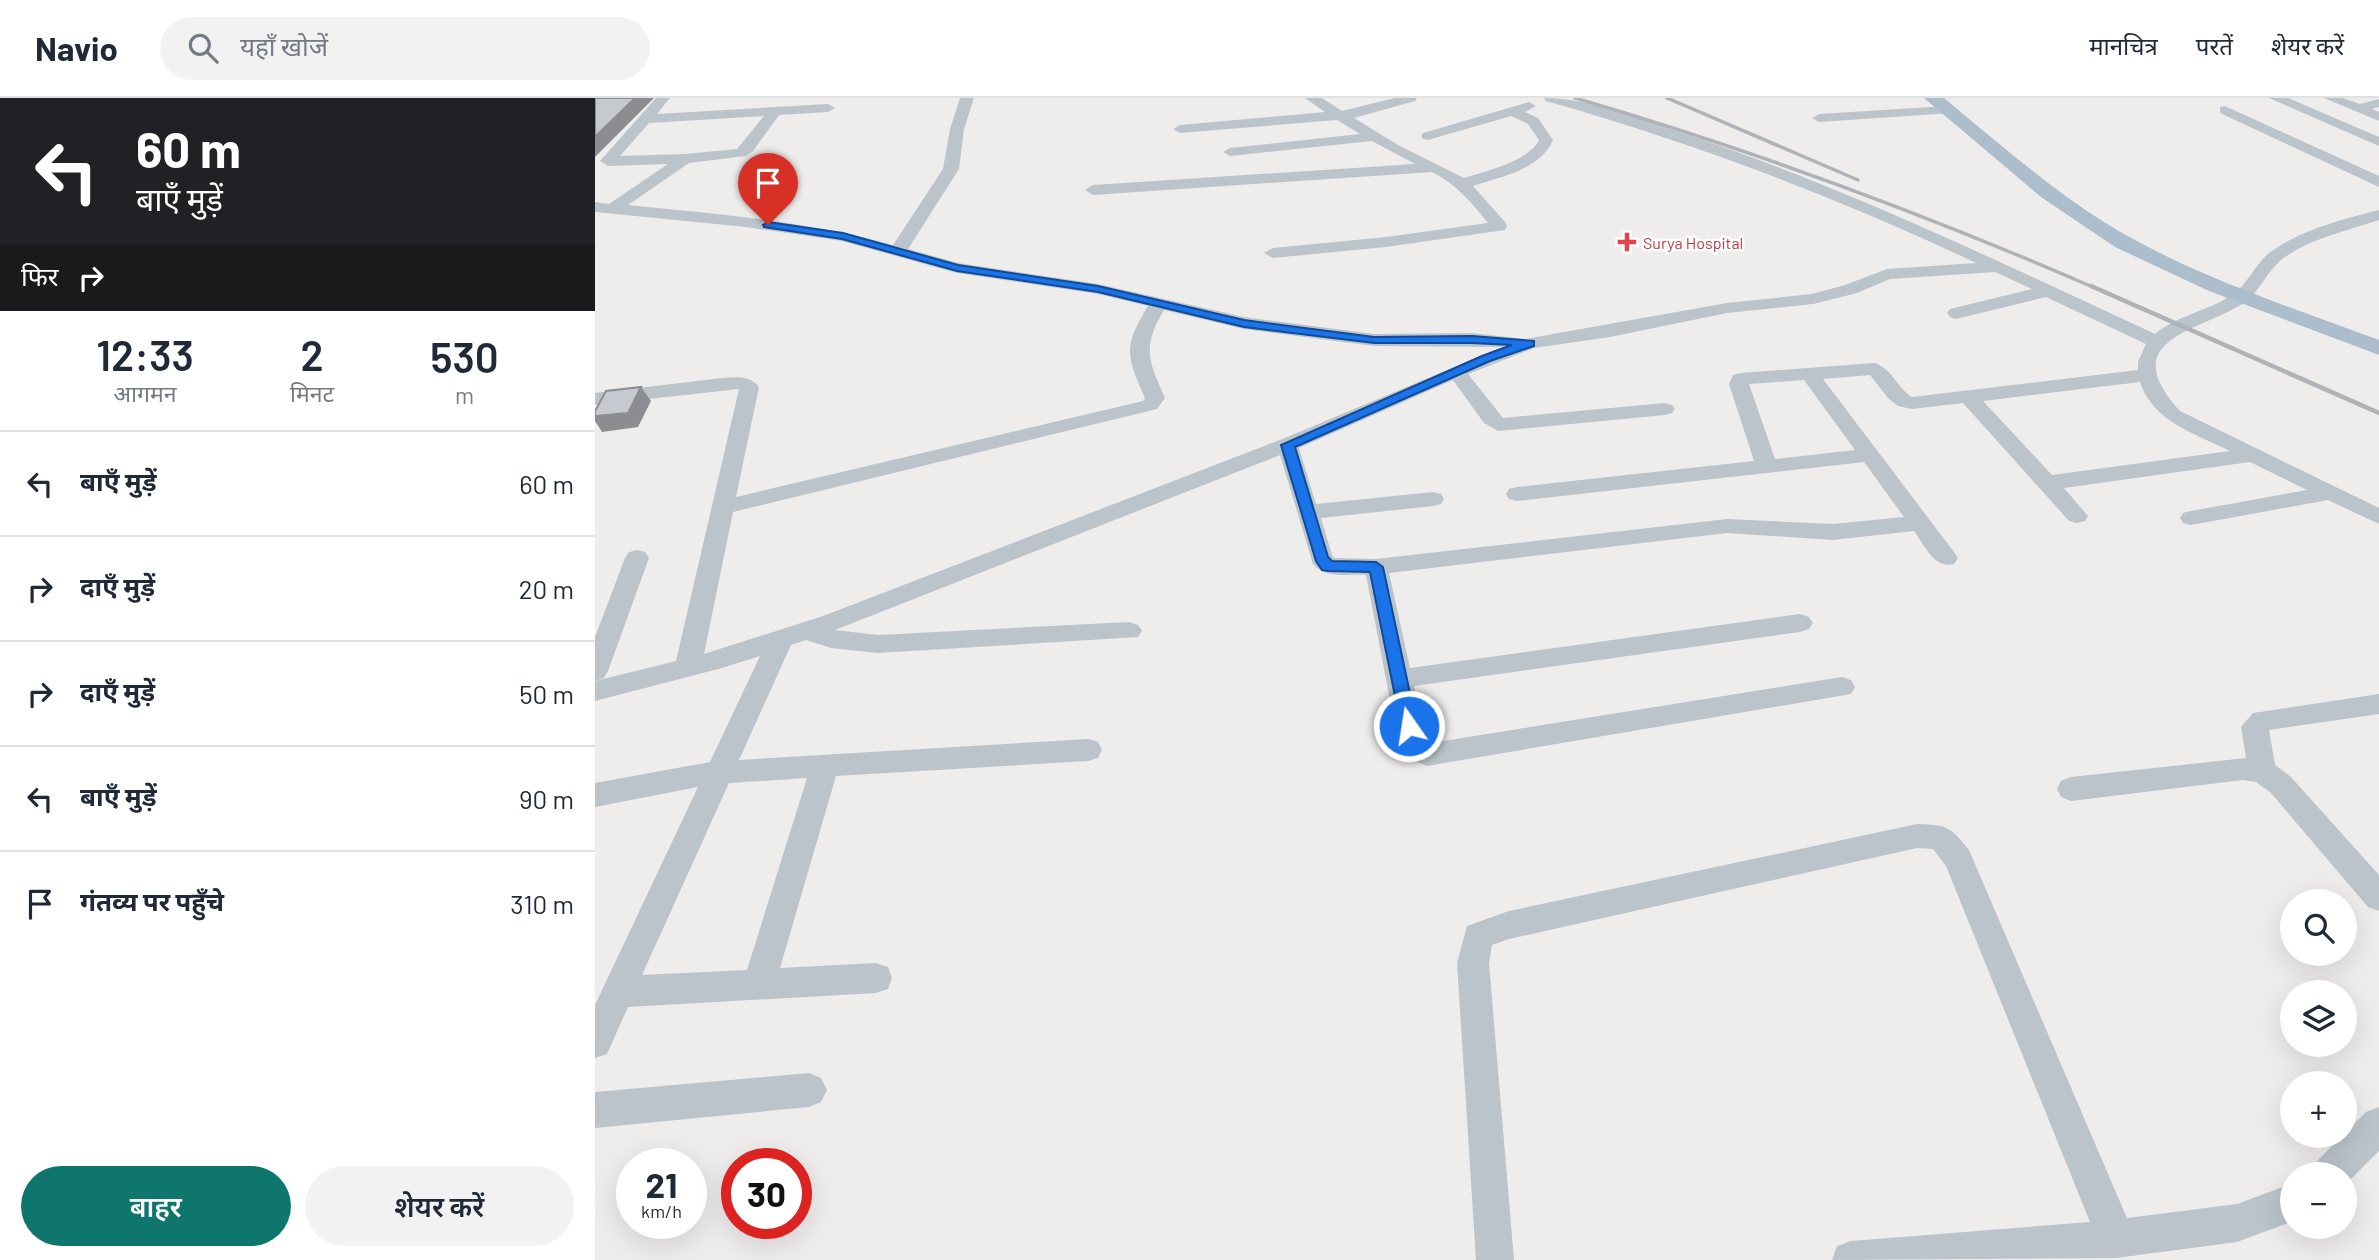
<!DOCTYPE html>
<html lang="hi">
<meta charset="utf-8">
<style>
:root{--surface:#fff;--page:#f2f2f3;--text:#1f2937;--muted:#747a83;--line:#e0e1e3;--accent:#0f766e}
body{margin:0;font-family:Barlow,"Noto Sans Devanagari",sans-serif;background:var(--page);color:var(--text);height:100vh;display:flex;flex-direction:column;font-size:26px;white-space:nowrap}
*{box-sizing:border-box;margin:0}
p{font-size:23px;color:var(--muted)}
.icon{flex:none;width:38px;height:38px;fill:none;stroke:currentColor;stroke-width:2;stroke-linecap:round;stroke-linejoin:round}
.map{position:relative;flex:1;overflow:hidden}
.sheet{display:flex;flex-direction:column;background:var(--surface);width:595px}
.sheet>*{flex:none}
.hud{background:#202124;color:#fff;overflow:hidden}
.controls{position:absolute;left:1685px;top:791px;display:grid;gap:14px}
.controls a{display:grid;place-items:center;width:77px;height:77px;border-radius:50%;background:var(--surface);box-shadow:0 7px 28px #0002;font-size:35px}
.speed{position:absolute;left:21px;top:1050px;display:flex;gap:14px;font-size:35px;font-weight:700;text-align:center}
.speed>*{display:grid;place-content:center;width:91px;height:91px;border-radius:50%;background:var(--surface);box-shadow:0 7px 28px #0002;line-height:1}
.speed small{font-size:18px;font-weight:400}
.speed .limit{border:10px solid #d22;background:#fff;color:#111}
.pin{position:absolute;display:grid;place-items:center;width:60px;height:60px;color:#fff;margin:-72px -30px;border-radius:50% 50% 50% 0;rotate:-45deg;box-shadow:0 0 7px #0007}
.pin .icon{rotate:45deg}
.me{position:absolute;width:77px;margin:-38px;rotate:347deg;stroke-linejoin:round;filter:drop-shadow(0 0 5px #0008)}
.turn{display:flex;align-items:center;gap:24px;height:147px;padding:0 21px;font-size:32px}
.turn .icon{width:91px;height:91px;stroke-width:2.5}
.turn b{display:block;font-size:49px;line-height:60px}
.then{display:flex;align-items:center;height:66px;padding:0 21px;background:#0003;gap:14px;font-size:26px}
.eta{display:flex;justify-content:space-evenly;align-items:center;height:119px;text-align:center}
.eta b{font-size:42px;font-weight:600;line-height:49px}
.action{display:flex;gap:14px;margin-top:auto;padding:14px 21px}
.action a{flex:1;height:80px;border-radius:42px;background:var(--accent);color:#fff;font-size:28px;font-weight:600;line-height:80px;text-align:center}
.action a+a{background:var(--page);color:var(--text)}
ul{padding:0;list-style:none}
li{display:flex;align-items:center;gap:21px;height:105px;padding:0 21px;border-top:2px solid var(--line)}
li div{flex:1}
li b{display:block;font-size:26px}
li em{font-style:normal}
header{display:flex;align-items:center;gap:42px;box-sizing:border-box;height:98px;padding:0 35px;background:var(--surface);border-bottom:2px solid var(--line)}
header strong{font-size:33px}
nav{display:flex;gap:38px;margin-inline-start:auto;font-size:24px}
.search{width:490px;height:63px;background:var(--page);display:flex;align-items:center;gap:18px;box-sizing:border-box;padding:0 24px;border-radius:38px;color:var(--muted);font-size:26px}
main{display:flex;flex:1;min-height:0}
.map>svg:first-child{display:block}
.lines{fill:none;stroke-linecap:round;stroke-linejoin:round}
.minor{fill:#bbc4cb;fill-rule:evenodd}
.major{fill:#acbdcb;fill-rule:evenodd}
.rail-far1{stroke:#afb2b7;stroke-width:3.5}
.rail{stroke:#afb2b7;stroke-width:4.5}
.shaded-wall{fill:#8b8d91}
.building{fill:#c6c9cf;stroke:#8b8d91;stroke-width:2}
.route{fill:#1a73e8;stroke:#114b97;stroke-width:2}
.health-dot{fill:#e0444e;stroke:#fff;stroke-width:2.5}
.labels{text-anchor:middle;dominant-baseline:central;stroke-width:5;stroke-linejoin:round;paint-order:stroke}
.far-health-label{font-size:16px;fill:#be3a42;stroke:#fff;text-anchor:start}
</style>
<header>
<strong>Navio</strong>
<div class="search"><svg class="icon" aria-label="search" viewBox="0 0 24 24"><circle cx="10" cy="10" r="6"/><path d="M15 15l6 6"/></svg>यहाँ खोजें</div>
<nav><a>मानचित्र</a><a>परतें</a><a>शेयर करें</a></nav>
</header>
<main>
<section class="sheet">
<div class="hud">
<div class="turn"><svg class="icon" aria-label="left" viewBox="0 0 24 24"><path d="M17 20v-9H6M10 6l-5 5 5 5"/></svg><div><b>60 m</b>बाएँ मुड़ें</div></div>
<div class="then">फिर<svg class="icon" aria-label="right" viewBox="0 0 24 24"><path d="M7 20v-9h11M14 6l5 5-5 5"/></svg></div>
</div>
<div class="eta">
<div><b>12:33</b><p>आगमन</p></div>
<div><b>2</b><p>मिनट</p></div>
<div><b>530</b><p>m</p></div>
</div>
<ul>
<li><svg class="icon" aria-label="left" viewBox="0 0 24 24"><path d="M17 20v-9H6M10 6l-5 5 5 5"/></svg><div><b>बाएँ मुड़ें</b></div><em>60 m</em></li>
<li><svg class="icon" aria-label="right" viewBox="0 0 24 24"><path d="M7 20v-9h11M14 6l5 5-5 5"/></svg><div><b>दाएँ मुड़ें</b></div><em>20 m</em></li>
<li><svg class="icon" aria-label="right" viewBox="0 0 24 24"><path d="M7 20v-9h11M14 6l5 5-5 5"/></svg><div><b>दाएँ मुड़ें</b></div><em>50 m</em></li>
<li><svg class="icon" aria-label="left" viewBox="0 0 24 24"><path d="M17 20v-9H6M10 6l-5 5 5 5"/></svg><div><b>बाएँ मुड़ें</b></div><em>90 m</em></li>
<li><svg class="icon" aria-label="arrive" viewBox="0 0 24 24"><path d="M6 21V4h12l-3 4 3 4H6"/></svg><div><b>गंतव्य पर पहुँचे</b></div><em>310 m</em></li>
</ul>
<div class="action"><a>बाहर</a><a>शेयर करें</a></div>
</section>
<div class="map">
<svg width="1784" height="1162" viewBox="0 0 1784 1162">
<rect width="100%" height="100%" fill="#efecec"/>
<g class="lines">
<g class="minor">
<path d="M61 0H75L62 16 233 6 240 10 233 14 184 17 158 53 151 58 94 65 33 107C122 116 212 123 298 147L348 71 355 31 365 0H379L369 31 364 71 313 151 363 165 503 186 649 219 779 236 877 235 930 241 1132 205 1217 196 1250 187 1292 171 1381 165C1242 99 1099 45 951 3L949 0C996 0 1043 21 1087 35 1251 89 1404 164 1560 236 1583 217 1613 213 1637 197 1653 186 1659 168 1673 156 1702 133 1748 121 1784 112V122C1752 133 1712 141 1685 163 1671 175 1665 193 1650 204 1609 233 1517 239 1585 313L1784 410V426L1733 402 1596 427 1588 425 1585 420 1588 415 1596 413 1712 392 1655 364 1469 390 1493 418 1490 423 1482 425 1474 423 1368 305 1317 311 1303 308 1293 300 1275 277 1228 281 1359 454 1363 460 1359 466C1339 471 1330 448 1319 433L1238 442 1132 435 794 475 815 570 1205 516 1214 519 1218 525 1214 531 1205 534 819 588 828 628 836 645 1247 579 1256 582 1260 589 1256 596 832 668 814 660 800 628 771 477C752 476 731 481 718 466L685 357 240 532 283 537 534 524 543 527 547 533 543 539 283 555 236 550 211 542 196 547 144 662 493 641 503 644 507 652 503 660 493 663 241 678 185 870 281 865 293 869 297 880 293 891 281 895 33 909 12 956 0 960V907L103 689 0 709V685L115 664 165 558 127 570 0 603V583L81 563 144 291 0 307V295L128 280C142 279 155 277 164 289L141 399 548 303 550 300C531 257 528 249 553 208L503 196 362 175 247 143 151 129 0 114V104L14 106 73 66 13 68 5 63ZM169 18 142 51 90 56 25 58 54 25ZM1400 174 1437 191 1355 211 1352 215 1355 219 1361 221 1451 199 1551 246 1543 264V272L1317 299C1302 290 1297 270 1279 265L1145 275 1138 277 1134 286 1159 363 922 389 914 391 911 396 914 401 922 403 1269 364 1309 419 1238 426 1132 421 781 461 739 460 737 457 726 420 838 408 846 406 849 401 846 396 838 394 721 406 704 350 858 282 889 325 903 333 1070 317 1077 315 1080 311 1077 307 1070 305 908 320 873 276 939 250 1015 239 1132 215 1218 206 1262 195 1295 181ZM569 212 649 231 779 248 907 249 685 342 228 518 109 556 138 414 562 311 570 300C553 262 547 249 569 212ZM1209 282 1260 352 1180 361 1154 286ZM1545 284C1558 324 1601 336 1635 353L1457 377 1388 303ZM212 680 152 872 47 877 134 685Z"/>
<path d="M710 0H727L747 13 800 0H822L820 3 759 20 803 47 869 80C891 73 934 63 944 42L933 26 916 18 833 42 828 41 826 38 828 35 934 4 941 8 930 14 943 20 958 42C946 71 906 79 878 88L910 124 912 128 910 132 791 149 678 160 669 155 678 150 791 139 893 125C876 104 861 86 837 74L498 97 490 92 498 87 820 66 777 43 635 58 628 54 635 50 765 36 742 22 585 35 578 31 585 27 730 14Z"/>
<path d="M1674 0H1693L1784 39V48Z"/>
<path d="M1729 0H1748L1765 6 1784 1V9L1777 11 1784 14V23Z"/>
<path d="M1352 8 1357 9V15L1224 24 1217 20 1224 16Z"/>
<path d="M1630 8 1784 78V89L1625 15V9Z"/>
<path d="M42 452 50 454 54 460 13 573 9 580 0 583V539L30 460 34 454Z"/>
<path d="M1784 596V616L1674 632 1680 667 1695 678 1784 777V813L1773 809 1675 694 1661 684 1648 682 1476 703 1466 699 1462 691 1466 683 1476 679 1651 660 1646 629 1658 615Z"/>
<path d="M1322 726C1352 727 1355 728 1374 752L1532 1120 1642 1106 1698 1085V1123L1642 1144 1521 1160 1237 1162 1242 1148 1256 1143 1495 1124 1351 768 1338 751 1322 750 914 841 897 847 894 865 919 1162H881L862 865 872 828 914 813Z"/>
<path d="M214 975 226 980 232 992 226 1004 214 1009 0 1030V994Z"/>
<path d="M1784 1009V1053L1750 1087V1076H1717L1722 1063 1771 1014Z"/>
</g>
<path class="major" d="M1329 0H1349C1401 43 1452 88 1509 124 1594 177 1691 207 1784 242V257L1614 193 1520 149 1446 99Z"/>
<g class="rail-far1">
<path d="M980 0C1158 52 1330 116 1500 190"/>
<path d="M1072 0 1263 82"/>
</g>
<path class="rail" d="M1496 188 1784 315"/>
</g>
<g class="shaded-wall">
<path d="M40 0H59L0 59V39Z"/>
<path d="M46 289 56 303 43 329 7 334 0 323V318Z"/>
</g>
<g class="building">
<path d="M0 0H40L0 39Z"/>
<path d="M46 289 33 315 0 318V313L11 293Z"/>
</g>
<path class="route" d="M173 124 248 135 363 167 503 188 649 222 779 239 877 238 939 243V248L895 263 700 349 733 459 737 463 781 464 788 469 822 628 820 632 814 634 806 628 775 474 733 473 727 472 721 463 686 347 887 258 917 247 877 245H779L649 229 503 194 362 173 247 141 169 129 168 127Z"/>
<path class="health-dot" d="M1028.5 133.5h7v7h7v7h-7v7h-7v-7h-7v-7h7z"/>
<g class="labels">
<g class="far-health-label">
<text x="1048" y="144">Surya Hospital</text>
</g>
</g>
</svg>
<div class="controls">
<a><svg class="icon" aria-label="search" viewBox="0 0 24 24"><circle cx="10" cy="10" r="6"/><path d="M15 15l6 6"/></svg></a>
<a><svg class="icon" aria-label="layers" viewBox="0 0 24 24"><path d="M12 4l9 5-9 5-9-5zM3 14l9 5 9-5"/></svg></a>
<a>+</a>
<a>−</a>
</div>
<div class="speed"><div>21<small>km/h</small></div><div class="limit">30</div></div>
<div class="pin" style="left:173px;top:127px;background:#d93025"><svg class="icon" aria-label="arrive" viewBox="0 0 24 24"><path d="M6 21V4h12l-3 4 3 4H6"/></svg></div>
<svg class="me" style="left:814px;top:628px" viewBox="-20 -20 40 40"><circle r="17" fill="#1a73e8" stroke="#fff" stroke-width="3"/><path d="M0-11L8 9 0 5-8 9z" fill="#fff"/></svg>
</div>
</main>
